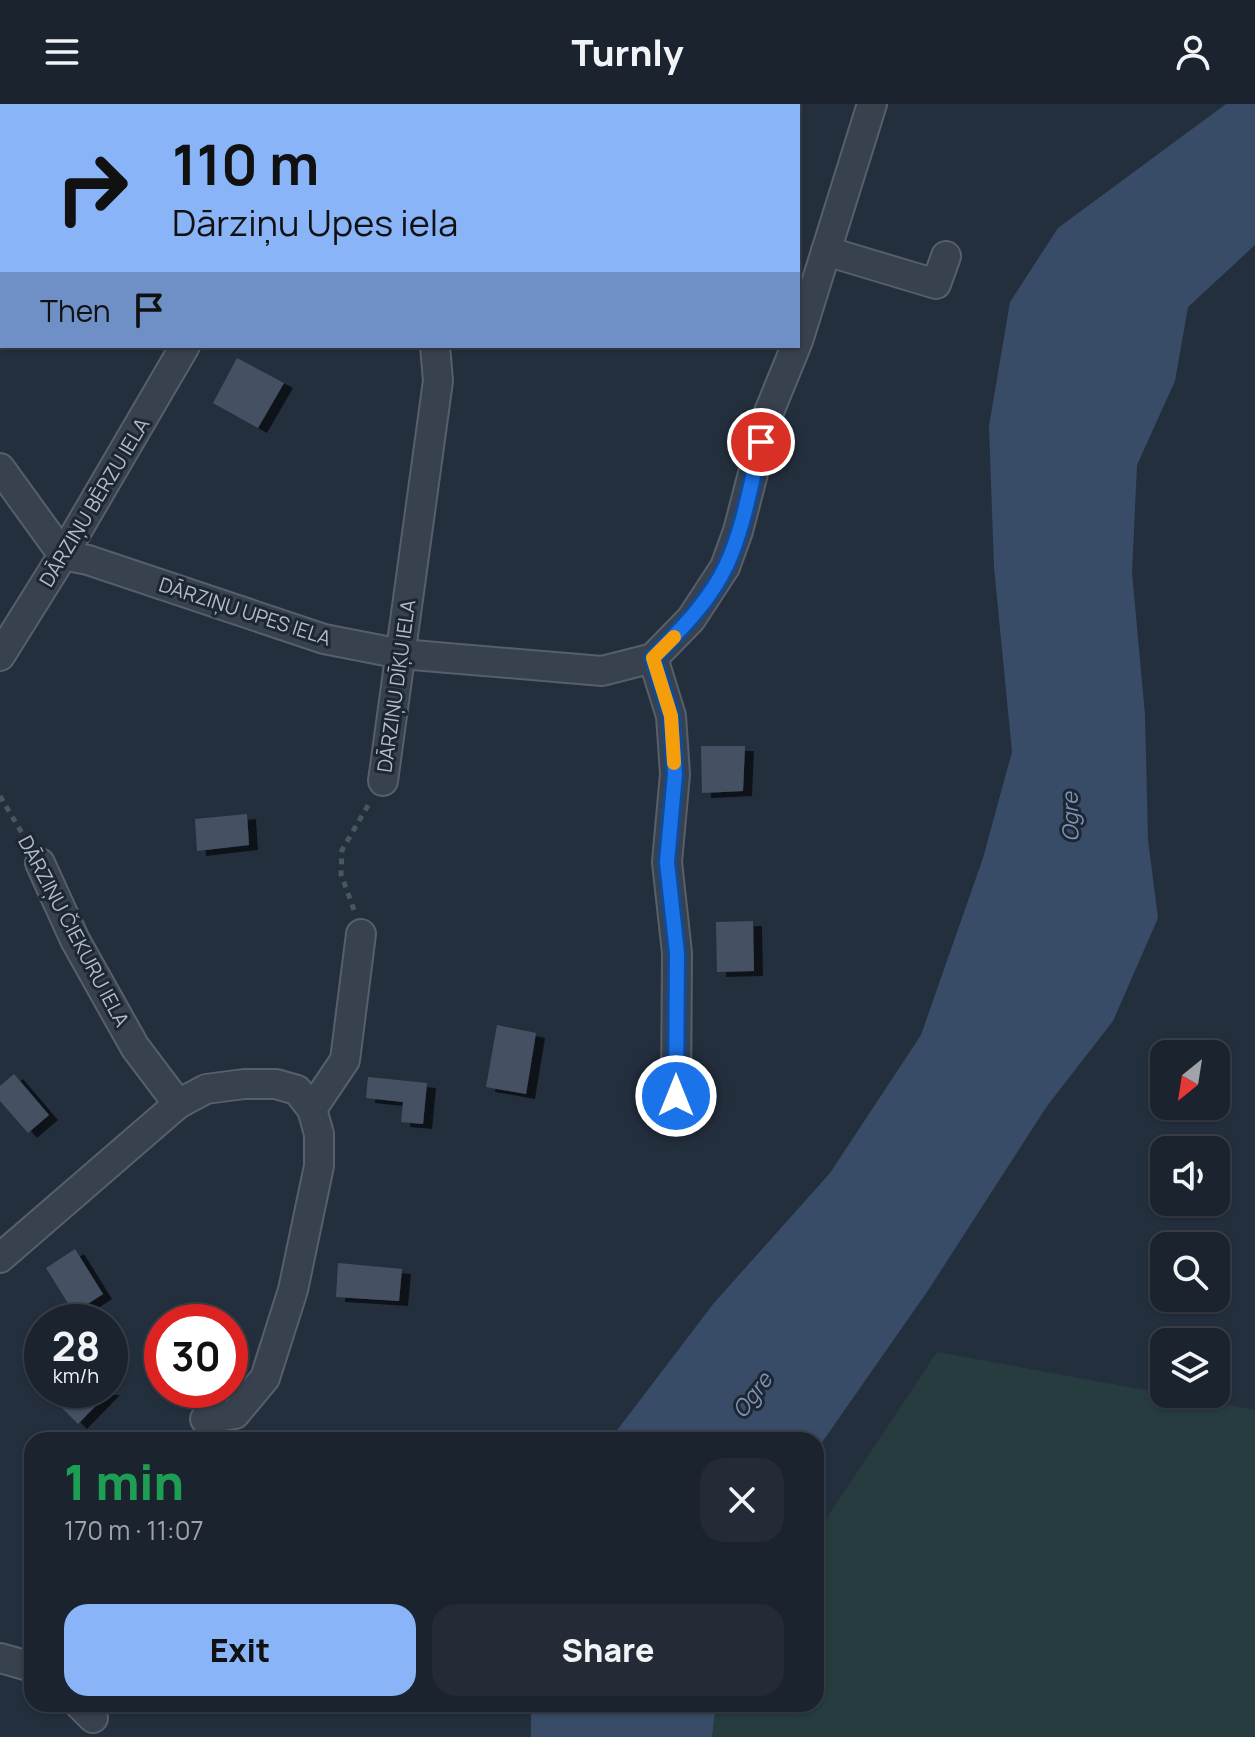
<!DOCTYPE html>
<meta charset="utf-8">
<style>
:root{--surface:#1b232e;--page:#242b36;--text:#f1f3f6;--muted:#a0a4aa;--line:#39404a;--accent:#8ab4f8}
body{margin:0;font-family:Manrope,sans-serif;background:var(--page);color:var(--text);height:100vh;display:flex;flex-direction:column;font-size:30px;white-space:nowrap}
*{box-sizing:border-box;margin:0}
p{font-size:26px;color:var(--muted)}
.icon{flex:none;width:44px;height:44px;fill:none;stroke:currentColor;stroke-width:2;stroke-linecap:round;stroke-linejoin:round}
.map{position:relative;flex:1;overflow:hidden}
.side{position:absolute;left:24px;top:1328px;width:800px;height:280px;display:flex;flex-direction:column;background:var(--surface);border-radius:24px;box-shadow:0 2px 6px #0004,0 0 0 2px var(--line)}
.side>*{flex:none}
.top-card{position:absolute;left:0px;top:0px;width:800px;height:244px;box-shadow:0 2px 6px #0004,0 0 0 2px var(--line);background:#8ab4f8;color:#111;overflow:hidden}
.needle{width:52px;rotate:210deg}
.tools{position:absolute;left:1150px;top:936px;display:grid;gap:16px}
.tools a{display:grid;place-items:center;width:80px;height:80px;border-radius:16px;background:var(--surface);box-shadow:0 2px 6px #0004,0 0 0 2px var(--line);font-size:40px}
.speed{position:absolute;left:24px;top:1200px;display:flex;gap:16px;font-size:40px;font-weight:700;text-align:center}
.speed>*{display:grid;place-content:center;width:104px;height:104px;border-radius:50%;background:var(--surface);box-shadow:0 2px 6px #0004,0 0 0 2px var(--line);line-height:1}
.speed small{font-size:20px;font-weight:400}
.speed .limit{border:12px solid #d22;background:#fff;color:#111}
.pin{position:absolute;display:grid;place-items:center;width:68px;height:68px;color:#fff;margin:-34px;border:4px solid #fff;border-radius:50%;box-shadow:0 2px 8px #0007}
.me{position:absolute;width:88px;margin:-44px;rotate:0deg;stroke-linejoin:round;filter:drop-shadow(0 0 6px #0008)}
.turn{display:flex;align-items:center;gap:28px;height:168px;padding:0 40px;font-size:36px}
.turn .icon{width:104px;height:104px;stroke-width:2.5}
.turn b{display:block;font-size:56px;line-height:68px}
.then{display:flex;align-items:center;height:76px;padding:0 40px;background:#0003;gap:16px;font-size:30px}
.round{display:grid;place-items:center;flex:none;width:84px;height:84px;border-radius:24px;background:var(--page)}
.overview{display:flex;align-items:center;justify-content:space-between;height:136px;padding:0 40px}
h1{font-size:48px;font-weight:800;line-height:60px;color:#1e9e55}
.cta{display:flex;gap:16px;margin-top:auto;padding:16px 40px}
.cta a{flex:1;height:92px;border-radius:24px;background:var(--accent);color:#111;font-size:32px;font-weight:800;line-height:92px;text-align:center}
.cta a+a{background:var(--page);color:var(--text)}
header{display:flex;justify-content:space-between;align-items:center;height:104px;padding:0 40px;background:var(--surface);font-size:36px;font-weight:800}
.map>svg:first-child{display:block}
.green{fill:#263c3f}
.water{fill:#394c67}
.building{fill:#455162;filter:url(#shadow)}
.lines{fill:none;stroke-linecap:round;stroke-linejoin:round}
.minor-casing{stroke:#565f6c;stroke-width:32}
.path{stroke:#44595c;stroke-width:5;stroke-dasharray:6 6;stroke-linecap:butt}
.minor{stroke:#38414e;stroke-width:28}
.route-casing{stroke:#114b97;stroke-width:20}
.route{stroke:#1a73e8;stroke-width:14}
.slow{stroke:#f59e0b;stroke-width:14}
.labels{text-anchor:middle;dominant-baseline:central;stroke-width:6;stroke-linejoin:round;paint-order:stroke}
.street-label{font-size:20px;fill:#b4bcc9;stroke:#1d2633}
.water-label{font-size:22px;font-style:italic;fill:#7c92b1;stroke:#1d2633}
</style>
<header><svg class="icon" aria-label="menu" viewBox="0 0 24 24"><path d="M4 6h16M4 12h16M4 18h16"/></svg>Turnly<svg class="icon" aria-label="person" viewBox="0 0 24 24"><circle cx="12" cy="8" r="4"/><path d="M4 21q1-7 8-7t8 7"/></svg></header>
<div class="map">
<svg width="1255" height="1633" viewBox="0 0 1255 1633">
<defs>
<filter id="shadow"><feDropShadow dx="9" dy="5" stdDeviation="0" flood-color="#0009"/></filter>
</defs>
<rect width="100%" height="100%" fill="#242f3e"/>
<path class="green" d="M937 1248 1255 1306V1633H712L716 1600H816V1430Z"/>
<g class="water">
<path d="M1226 0H1255V141L1188 203 1175 277 1137 361 1132 469 1145 611 1148 736 1158 814 1113 917 1047 1002 929 1185 816 1347V1336H615L618 1325 714 1199 830 1069 921 931 983 754 1012 648 994 463 989 322 1010 198 1058 124Z"/>
<path d="M531 1600H716L712 1633H531Z"/>
</g>
<g class="building">
<path d="M237 254 284 279 258 324 213 299Z"/>
<path d="M701 642H745L743 687 702 689Z"/>
<path d="M247 710 249 741 197 747 195 715Z"/>
<path d="M753 817 754 867 717 868 716 818Z"/>
<path d="M497 921 536 929 526 990 486 983Z"/>
<path d="M14 970 49 1011 28 1029 0 997V982Z"/>
<path d="M368 973 427 979 423 1020 401 1018 403 998 366 994Z"/>
<path d="M75 1145 103 1190 74 1209 46 1164Z"/>
<path d="M338 1159 402 1165 399 1197 336 1193Z"/>
<path d="M61 1286H111L78 1320 52 1294Z"/>
</g>
<g class="lines">
<g class="minor-casing">
<g id="minor">
<path d="M141 0 143 2"/>
<path d="M447 0V2"/>
<path d="M316 2 317 0"/>
<path d="M826 147 936 180 946 152"/>
<path d="M798 237 872 0"/>
<path d="M0 364 63 451 88 456 324 535 401 550 602 567 653 554 691 515 725 463 738 427 769 308 796 242"/>
<path d="M0 552 63 451 185 242"/>
<path d="M653 554 671 612 675 670 667 758 677 849 676 992"/>
<path d="M383 677 438 277 435 242"/>
<path d="M40 759 75 836 135 943 178 1000"/>
<path d="M312 1005 345 956 361 830"/>
<path d="M0 1154 178 1000 206 985 244 980H276L297 986 312 1005 319 1030V1062L293 1186 265 1274 235 1310 205 1315"/>
<path d="M0 1554 32 1563"/>
<path d="M79 1600 93 1614"/>
</g>
</g>
<g class="path">
<path d="M0 692 26 736"/>
<path d="M354 806 341 770 342 746 370 698"/>
</g>
<use href="#minor" class="minor"/>
</g>
<g class="lines">
<g class="route-casing">
<path id="route" d="M676 992 677 849 667 758 675 670 671 612 653 554C680 526 709 498 726 462 744 424 751 378 761 338"/>
</g>
<use href="#route" class="route"/>
<path class="slow" d="M674 533 653 554 671 612 674 659"/>
</g>
<g class="labels">
<g class="street-label">
<text transform="translate(94 398) rotate(-59)">DĀRZIŅU BĒRZU IELA</text>
<text transform="translate(245 507) rotate(18)">DĀRZIŅU UPES IELA</text>
<text transform="translate(396 582) rotate(-82)">DĀRZIŅU DĪĶU IELA</text>
<text transform="translate(74 827) rotate(62)">DĀRZIŅU ČIEKURU IELA</text>
</g>
<g class="water-label">
<text transform="translate(1070 713) rotate(-91)">Ogre</text>
<text transform="translate(752 1291) rotate(-53)">Ogre</text>
</g>
</g>
</svg>
<div class="tools">
<a><svg class="needle" viewBox="-14 -14 28 28"><path d="M0-13l5 13h-10z" fill="#e53935"/><path d="M0 13l5-13h-10z" fill="#a0a4aa"/></svg></a>
<a><svg class="icon" aria-label="sound" viewBox="0 0 24 24"><path d="M4 9h4l5-4v14l-5-4H4zM17 9q2 3 0 6"/></svg></a>
<a><svg class="icon" aria-label="search" viewBox="0 0 24 24"><circle cx="10" cy="10" r="6"/><path d="M15 15l6 6"/></svg></a>
<a><svg class="icon" aria-label="layers" viewBox="0 0 24 24"><path d="M12 4l9 5-9 5-9-5zM3 14l9 5 9-5"/></svg></a>
</div>
<div class="speed"><div>28<small>km/h</small></div><div class="limit">30</div></div>
<div class="pin" style="left:761px;top:338px;background:#d93025"><svg class="icon" aria-label="arrive" viewBox="0 0 24 24"><path d="M6 21V4h12l-3 4 3 4H6"/></svg></div>
<svg class="me" style="left:676px;top:992px" viewBox="-20 -20 40 40"><circle r="17" fill="#1a73e8" stroke="#fff" stroke-width="3"/><path d="M0-11L8 9 0 5-8 9z" fill="#fff"/></svg>
<div class="top-card">
<div class="turn"><svg class="icon" aria-label="right" viewBox="0 0 24 24"><path d="M7 20v-9h11M14 6l5 5-5 5"/></svg><div><b>110 m</b>Dārziņu Upes iela</div></div>
<div class="then">Then<svg class="icon" aria-label="arrive" viewBox="0 0 24 24"><path d="M6 21V4h12l-3 4 3 4H6"/></svg></div>
</div>
<section class="side">
<div class="overview"><div><h1>1 min</h1><p>170 m · 11:07</p></div><a class="round"><svg class="icon" aria-label="close" viewBox="0 0 24 24"><path d="M6 6l12 12M18 6L6 18"/></svg></a></div>
<div class="cta"><a>Exit</a><a>Share</a></div>
</section>
</div>
